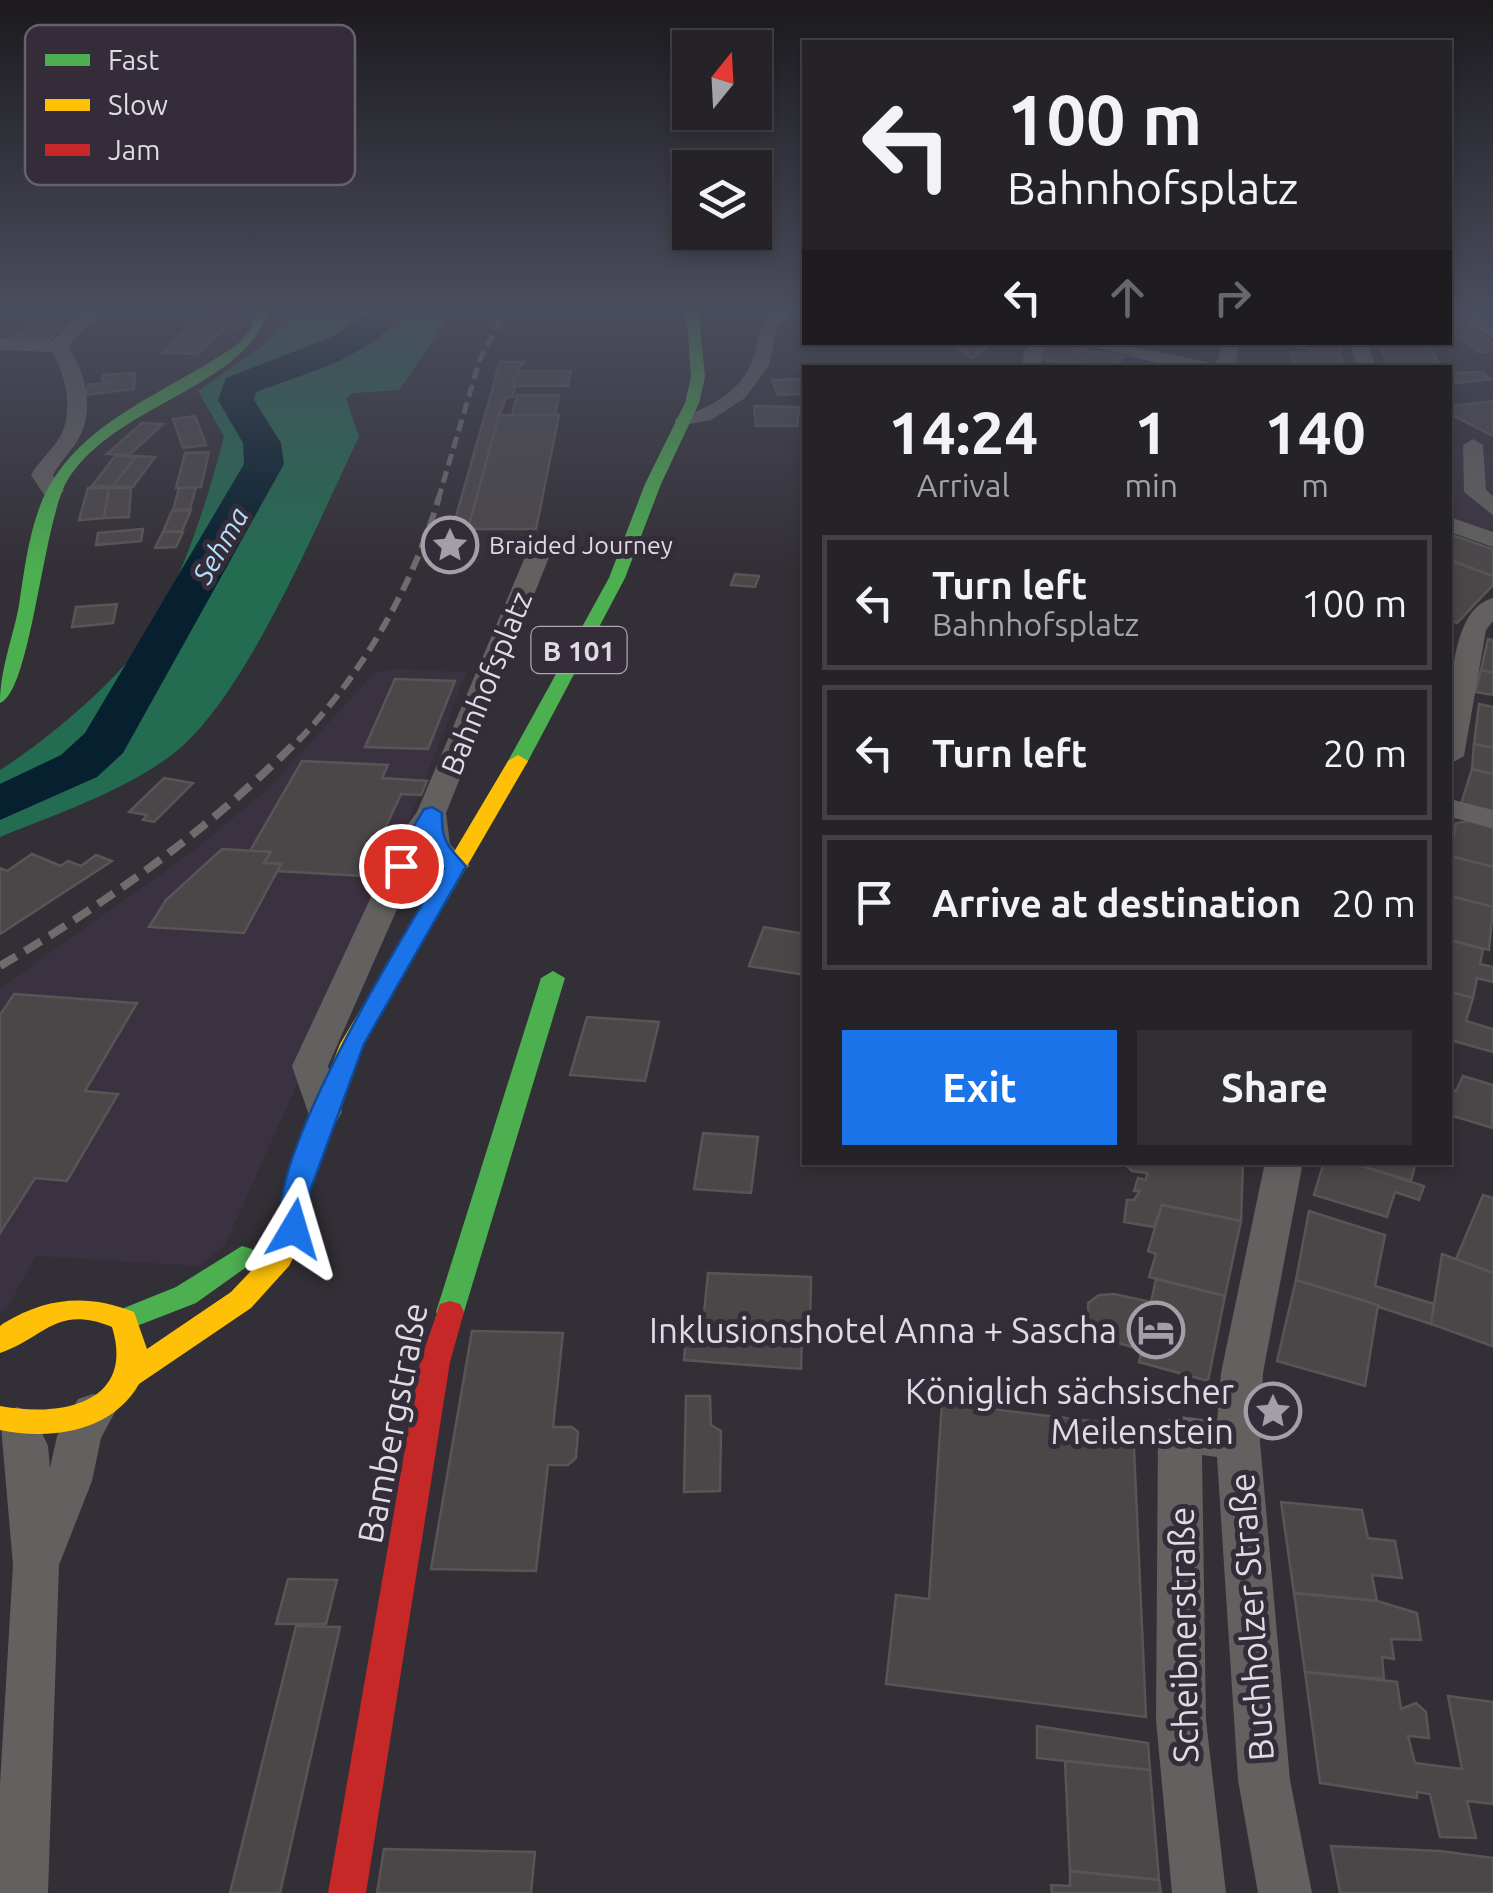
<!DOCTYPE html>
<meta charset="utf-8">
<style>
:root{--surface:#262328;--page:#322f34;--text:#f1f3f6;--muted:#a4a4a8;--line:#424045;--accent:#1a73e8}
body{margin:0;font-family:Ubuntu,sans-serif;background:var(--page);color:var(--text);height:100vh;display:flex;flex-direction:column;font-size:38px;white-space:nowrap}
*{box-sizing:border-box;margin:0}
p{font-size:32px;color:var(--muted)}
.icon{flex:none;width:55px;height:55px;fill:none;stroke:currentColor;stroke-width:2;stroke-linecap:round;stroke-linejoin:round}
.map{position:relative;flex:1;overflow:hidden}
.details{position:absolute;left:802px;top:365px;width:650px;height:800px;display:flex;flex-direction:column;background:var(--surface);border-radius:0px;box-shadow:0 5px 15px #0003,0 0 0 2px var(--line)}
.details>*{flex:none}
.banner{position:absolute;left:802px;top:40px;width:650px;height:305px;border-radius:0px;box-shadow:0 5px 15px #0003,0 0 0 2px var(--line);background:#262328;color:var(--text);overflow:hidden}
.needle{width:65px;rotate:18deg}
.fabs{position:absolute;left:672px;top:30px;display:grid;gap:20px}
.fabs a{display:grid;place-items:center;width:100px;height:100px;border-radius:0px;background:var(--surface);box-shadow:0 5px 15px #0003,0 0 0 2px var(--line);font-size:50px}
.pin{position:absolute;display:grid;place-items:center;width:85px;height:85px;color:#fff;margin:-42px;border:5px solid #fff;border-radius:50%;box-shadow:0 2px 10px #0007}
.me{position:absolute;width:110px;margin:-55px;rotate:7deg;stroke-linejoin:round;filter:drop-shadow(0 0 8px #0008)}
.turn{display:flex;align-items:center;gap:35px;height:210px;padding:0 40px;font-size:45px}
.turn .icon{width:130px;height:130px;stroke-width:2.5}
.turn b{display:block;font-size:70px;line-height:85px}
.lanes{display:flex;align-items:center;height:95px;padding:0 40px;background:#0003;justify-content:center;gap:50px;direction:ltr}
.lanes .off{opacity:.35}
.eta{display:flex;justify-content:space-evenly;align-items:center;height:170px;text-align:center}
.eta b{font-size:60px;font-weight:700;line-height:70px}
.action{display:flex;gap:20px;margin-top:auto;padding:20px 40px}
.action a{flex:1;height:115px;border-radius:0px;background:var(--accent);color:#fff;font-size:40px;font-weight:700;line-height:115px;text-align:center}
.action a+a{background:var(--page);color:var(--text)}
ul{padding:0;list-style:none}
li{display:flex;align-items:center;gap:30px;height:135px;margin:0 20px 15px;padding:0 20px;border:5px solid var(--line);border-radius:0px}
li div{flex:1}
li b{display:block;font-size:38px}
li em{font-style:normal}
.map>svg:first-child{display:block}
.commercial{fill:#3b3241}
.forest{fill:#236c51}
.lines{fill:none;stroke-linecap:round;stroke-linejoin:round}
.river{fill:#06202f;fill-rule:evenodd}
.building{fill:#4b4749;stroke:#595455;stroke-width:2.5}
.street{fill:#636160;fill-rule:evenodd}
.fast{fill:#4caf50;fill-rule:evenodd}
.slow{fill:#ffc107;fill-rule:evenodd}
.jam{fill:#c62828;fill-rule:evenodd}
.rail-far2{stroke:#6e6c6d;stroke-width:5;stroke-dasharray:12 6;stroke-linecap:butt}
.rail-far1{stroke:#6e6c6d;stroke-width:6;stroke-dasharray:15 8;stroke-linecap:butt}
.rail{stroke:#6e6c6d;stroke-width:8;stroke-dasharray:19 10;stroke-linecap:butt}
.route{fill:#1a73e8;stroke:#114b97;stroke-width:2.5}
.labels{text-anchor:middle;dominant-baseline:central;stroke-width:10;stroke-linejoin:round;paint-order:stroke}
.far-poi-label{font-size:25px;fill:#dfdbe3;stroke:#342c39;text-anchor:start}
.far-water-label{font-size:28px;font-style:italic;fill:#b4defb;stroke:#342c39}
.shield{fill:#342c39;stroke:#aca6b0;stroke-width:2.5}
.shield-label{font-size:28px;font-weight:bold;fill:#dfdbe3}
.street-label{font-size:30px;fill:#dfdbe3;stroke:#342c39}
.near-poi-label{font-size:35px;fill:#dfdbe3;stroke:#342c39;text-anchor:end}
.near-street-label{font-size:35px;fill:#dfdbe3;stroke:#342c39}
.key{fill:#342c39;stroke:#67616c;stroke-width:2.5}
.key-label{font-size:28px;fill:#dfdbe3}
</style>
<div class="map">
<svg width="1493" height="1893" viewBox="0 0 1493 1893">
<rect width="100%" height="100%" fill="#332f36"/>
<g class="commercial">
<path d="M1473 445 1493 455V534L1450 517V450Z"/>
<path d="M397 669 467 672 369 923 225 1245 200 1266 36 1256 6 1310 0 1312V988L188 855 266 791 375 672Z"/>
</g>
<path class="forest" d="M366 307H456L399 390 353 393 346 399 359 437C317 523 246 698 173 754 123 792 58 813 0 837V770C48 740 128 673 155 624 185 570 209 496 224 436L198 391 262 346 288 316 367 310Z"/>
<g class="lines">
<path class="river" d="M374 307H406C374 357 309 372 256 392L254 400 281 443 284 464 123 753 97 777 0 820V784L61 755 85 733 244 464 243 443 218 400 226 378 334 336Z"/>
</g>
<g class="building">
<path d="M751 307H787L765 319 739 313Z"/>
<path d="M207 310 241 311 235 318 247 319 239 328 225 327 217 336 181 335Z"/>
<path d="M1450 320 1469 324 1493 344V351L1479 352 1461 337 1450 336Z"/>
<path d="M28 328H59L48 341H17L21 336H14Z"/>
<path d="M181 335 217 336 198 354 162 353Z"/>
<path d="M966 342H978L990 344 973 359 959 349Z"/>
<path d="M1299 342H1342L1340 354H1308L1309 348 1299 347Z"/>
<path d="M1378 342 1428 343 1442 368H1389Z"/>
<path d="M1050 343 1081 349 1064 363 1036 358Z"/>
<path d="M1081 349 1124 357 1113 368 1066 362Z"/>
<path d="M1290 353 1340 354 1346 366 1295 367Z"/>
<path d="M500 362H524L517 371 513 397H507L499 415 469 527H453Z"/>
<path d="M517 371H571L568 386H513Z"/>
<path d="M1482 372 1490 379 1450 384V373Z"/>
<path d="M135 373 134 389 85 395 88 385 113 382 102 380 103 375Z"/>
<path d="M805 379V394L778 395 772 380Z"/>
<path d="M517 395H559L555 415H512Z"/>
<path d="M1493 401V436L1450 414V406Z"/>
<path d="M754 406 799 407 797 426H756Z"/>
<path d="M499 415H559L536 529H468Z"/>
<path d="M195 416 206 445 183 448 173 419Z"/>
<path d="M142 423 163 424 129 455 107 454Z"/>
<path d="M209 452 201 487 176 488 185 453Z"/>
<path d="M115 456H136L113 486H92Z"/>
<path d="M136 456 155 457 133 487 113 486Z"/>
<path d="M196 487 190 509 173 510 179 488Z"/>
<path d="M88 488H109L104 518 79 520Z"/>
<path d="M109 488H131L129 517 104 518Z"/>
<path d="M191 510 182 531 163 532 172 511Z"/>
<path d="M143 529 141 541 96 545 98 533Z"/>
<path d="M163 532H183L176 547 155 548Z"/>
<path d="M1452 535 1493 549V576L1450 560Z"/>
<path d="M1450 560 1493 576V585L1457 623 1450 620Z"/>
<path d="M735 574 759 576 755 587 731 585Z"/>
<path d="M117 604 113 623 72 627 76 607Z"/>
<path d="M1488 639 1493 640V673L1481 670Z"/>
<path d="M1481 670 1493 673V695L1475 692Z"/>
<path d="M395 679 455 681 428 749 365 747Z"/>
<path d="M1479 704 1493 707V748L1474 744Z"/>
<path d="M1474 744 1493 748V774L1472 769Z"/>
<path d="M302 761 388 765 382 778 427 781 421 795 401 794 363 876 277 871 281 864 264 863 271 852 250 851Z"/>
<path d="M1472 769 1493 774V812L1461 804Z"/>
<path d="M164 778 193 783 154 822 143 820 147 815 129 812Z"/>
<path d="M1470 821 1493 828V867L1450 856 1456 823Z"/>
<path d="M222 849 271 852 264 863 281 864 244 933 149 927 166 900Z"/>
<path d="M32 854 61 866 68 861 81 866 96 855 112 861 0 934V868L7 871Z"/>
<path d="M1450 856 1493 867V907L1450 896Z"/>
<path d="M1450 896 1493 907 1489 950 1450 940Z"/>
<path d="M764 927 805 934V975L749 966Z"/>
<path d="M1450 940 1483 949 1480 964 1493 967V982L1477 978 1473 998 1450 992Z"/>
<path d="M1450 992 1473 998 1466 1021 1493 1029V1052L1450 1040Z"/>
<path d="M14 994 137 1003 85 1091 118 1094 67 1181 35 1178 0 1233V1015Z"/>
<path d="M587 1017 659 1022 645 1081 570 1075Z"/>
<path d="M1463 1076 1493 1085 1492 1128 1450 1115V1089L1456 1091Z"/>
<path d="M703 1133 758 1137 751 1193 694 1189Z"/>
<path d="M1123 1162H1243L1241 1221 1162 1205 1154 1227 1124 1222 1127 1200H1134L1140 1191H1134L1138 1178 1146 1180 1147 1173 1132 1171Z"/>
<path d="M1324 1162H1349L1424 1186 1419 1200 1395 1192 1387 1217 1314 1195Z"/>
<path d="M1349 1162H1416L1411 1181Z"/>
<path d="M1483 1195 1493 1198V1273L1456 1259Z"/>
<path d="M1162 1205 1241 1221 1225 1296 1149 1277 1156 1254 1148 1251Z"/>
<path d="M1309 1211 1385 1235 1375 1286 1434 1304 1431 1324 1296 1280Z"/>
<path d="M1442 1254 1493 1273 1492 1346 1431 1324Z"/>
<path d="M708 1273 811 1277 810 1333H802L801 1369 684 1360 687 1323 703 1324Z"/>
<path d="M1156 1279 1225 1296 1208 1381 1139 1362 1142 1350 1112 1341 1089 1325 1088 1303 1099 1295 1114 1294 1151 1302Z"/>
<path d="M1296 1280 1378 1305 1365 1386 1277 1361Z"/>
<path d="M472 1331 563 1333 553 1427H572L578 1432 576 1458 568 1465H548L536 1571 431 1569Z"/>
<path d="M686 1396H710L711 1425 721 1431 720 1491 684 1492Z"/>
<path d="M942 1403 1133 1426 1146 1717 886 1684 896 1595 929 1599Z"/>
<path d="M1281 1502 1362 1510 1368 1538 1395 1541 1402 1578 1372 1575 1377 1601 1294 1593Z"/>
<path d="M288 1579 337 1580 326 1624H276Z"/>
<path d="M1294 1593 1377 1601 1417 1613 1421 1640 1391 1639 1394 1659 1382 1657 1384 1679 1305 1672Z"/>
<path d="M296 1626 340 1627 280 1893H230Z"/>
<path d="M1305 1672 1397 1682 1401 1709 1416 1703 1426 1712 1429 1738 1408 1736 1415 1763 1462 1769 1448 1696 1493 1702V1804L1467 1801 1476 1838 1440 1837 1430 1794 1417 1792V1798L1320 1783Z"/>
<path d="M1037 1726 1148 1743 1150 1770 1037 1758Z"/>
<path d="M1065 1761 1150 1770 1159 1880 1070 1871Z"/>
<path d="M1331 1846 1440 1851 1493 1858V1893H1340Z"/>
<path d="M384 1849 535 1852 531 1893H377Z"/>
<path d="M1070 1871 1159 1880 1161 1893H1052L1051 1885 1070 1886Z"/>
</g>
<g class="lines">
<g class="street">
<path d="M86 307H104L68 347C85 370 94 407 81 434 74 449 61 460 53 475L64 491 53 498 45 496 31 475C39 461 52 450 60 437 74 412 66 375 52 352L0 350V338L53 341Z"/>
<path d="M782 307H802L777 327 769 365 745 398 711 420 675 427V419C703 411 738 394 750 366 763 336 752 329 782 307Z"/>
<path d="M1450 308 1482 315 1493 325V339L1470 323 1450 318Z"/>
<path d="M1032 342H1053L1042 353 1041 368H1022L1024 351Z"/>
<path d="M1072 342H1111L1216 364 1222 342H1240L1235 368H1179Z"/>
<path d="M1349 342H1367L1376 368H1357Z"/>
<path d="M1473 439 1483 445 1486 490 1493 496V515L1464 492 1463 445Z"/>
<path d="M1450 517 1493 532V547L1450 532Z"/>
<path d="M540 543 552 550 446 813 450 844 470 866 455 875 437 867 423 850 328 1066 342 1112 337 1121 324 1125 311 1121 292 1066 400 835 417 812 528 550Z"/>
<path d="M1493 598V621L1486 630 1464 756 1450 764C1450 724 1443 610 1493 598Z"/>
<path d="M1450 799 1493 810V828L1450 817Z"/>
<path d="M1265 1162H1303L1263 1373 1260 1442 1290 1780 1312 1893H1258L1238 1780 1217 1457 1202 1455 1206 1720 1226 1893H1172L1156 1720 1158 1434 1164 1421 1180 1416 1217 1421 1221 1373Z"/>
<path d="M93 1394 108 1399 115 1412 101 1438 92 1481 59 1565 48 1893H0V1784L13 1565 0 1415 17 1407 32 1412 48 1446 50 1468 57 1436 78 1399Z"/>
</g>
<g class="fast">
<path d="M258 307H270C247 389 114 403 67 481 43 522 31 692 0 703 0 669 13 638 19 605 24 572 28 538 40 506 73 421 170 393 239 343L252 327Z"/>
<path d="M686 307H698L705 377 699 403 661 484 625 578 528 761 525 765H511L508 761 609 578 645 484 685 403 691 377Z"/>
<path d="M553 971 565 978 464 1312 460 1320 450 1323 440 1320 436 1312 541 978Z"/>
<path d="M242 1246 252 1249 256 1256 252 1263 196 1303 124 1331 114 1328 110 1320 114 1312 176 1287Z"/>
</g>
<path class="slow" d="M518 755 528 761 364 1044 309 1191 308 1229 289 1266 251 1308 139 1384C111 1433 50 1440 0 1430V1406C58 1417 136 1405 112 1327 55 1304 44 1339 0 1353V1326L4 1323C48 1297 87 1294 134 1312L147 1349 231 1292 269 1252 280 1229 283 1191 340 1044 508 761Z"/>
<path class="jam" d="M450 1301 460 1304 464 1312 450 1362 366 1893H328L420 1362 440 1304Z"/>
<path class="rail-far2" d="M438 500 480 359 507 307"/>
<path class="rail-far1" d="M298 741C363 674 413 586 439 497"/>
<path class="rail" d="M0 966C110 901 210 829 300 738"/>
</g>
<linearGradient id="sky" x2="0" y2="1"><stop stop-color="#1c1a1e"/><stop offset="0.54" stop-color="#4a4d5d"/><stop offset="1" stop-color="#4a4d5d" stop-opacity="0"/></linearGradient>
<rect width="1493" height="572" fill="url(#sky)"/>
<path class="route" d="M432 807 442 813C441 841 448 847 466 866L364 1044 310 1191 304 1236H285C252 1178 409 926 444 868L432 859 424 844 409 870 401 872 390 866 424 809Z"/>
<defs>
<g id="sight-ring" transform="scale(2.875)"><circle r="9.5" fill="#342c39" stroke="#a39fa6" stroke-width="1.5"/><path d="M0-6L1.8-2.2L6-1.7L2.9 1.2L3.7 5.4L0 3.3L-3.7 5.4L-2.9 1.2L-6-1.7L-1.8-2.2Z" fill="#a39fa6"/></g>
<g id="hotel-ring" transform="scale(2.875)"><circle r="9.5" fill="#342c39" stroke="#a39fa6" stroke-width="1.5"/><path d="M-6-4.5h1.5V1H6V5H4.5V3h-9V5H-6ZM-4 0a1.8 1.8 0 1 1 3.6 0ZM.5 0V-2.5h3Q6-2.5 6 0Z" fill="#a39fa6"/></g>
</defs>
<g fill-rule="evenodd">
<use href="#sight-ring" x="450" y="545"/>
<use href="#hotel-ring" x="1156" y="1330"/>
<use href="#sight-ring" x="1273" y="1411"/>
</g>
<g class="labels">
<g class="far-poi-label">
<text x="489" y="545">Braided Journey</text>
</g>
<g class="far-water-label">
<text transform="translate(220 545) rotate(-60)">Sehma</text>
</g>
<rect class="shield" x="531.5" y="627" width="95" height="46" rx="8"/>
<g class="shield-label">
<text x="579" y="650">B 101</text>
</g>
<g class="street-label">
<text transform="translate(486 683) rotate(-68)">Bahnhofsplatz</text>
</g>
<g class="near-poi-label">
<text x="1117" y="1330">Inklusionshotel Anna + Sascha</text>
<text x="1234" y="1391">Königlich sächsischer<tspan x="1234" dy="40">Meilenstein</tspan></text>
</g>
<g class="near-street-label">
<text transform="translate(392 1423) rotate(-79)">Bambergstraße</text>
<text transform="translate(1251 1617) rotate(-94)">Buchholzer Straße</text>
<text transform="translate(1183 1635) rotate(-91)">Scheibnerstraße</text>
</g>
</g>
<rect x="25" y="25" width="330" height="160" rx="15" class="key"/>
<rect x="45" y="54" width="45" height="12" fill="#4caf50"/>
<rect x="45" y="99" width="45" height="12" fill="#ffc107"/>
<rect x="45" y="144" width="45" height="12" fill="#c62828"/>
<g class="key-label">
<text x="108" y="70">Fast</text>
<text x="108" y="115">Slow</text>
<text x="108" y="160">Jam</text>
</g>
</svg>
<div class="fabs">
<a><svg class="needle" viewBox="-14 -14 28 28"><path d="M0-13l5 13h-10z" fill="#e53935"/><path d="M0 13l5-13h-10z" fill="#a4a4a8"/></svg></a>
<a><svg class="icon" aria-label="layers" viewBox="0 0 24 24"><path d="M12 4l9 5-9 5-9-5zM3 14l9 5 9-5"/></svg></a>
</div>
<div class="pin" style="left:401px;top:866px;background:#d93025"><svg class="icon" aria-label="arrive" viewBox="0 0 24 24"><path d="M6 21V4h12l-3 4 3 4H6"/></svg></div>
<svg class="me" style="left:294px;top:1229px" viewBox="-20 -20 40 40"><path d="M0-17L14 15 0 8-14 15z" fill="#1a73e8" stroke="#fff" stroke-width="4"/></svg>
<div class="banner">
<div class="turn"><svg class="icon" aria-label="left" viewBox="0 0 24 24"><path d="M17 20v-9H6M10 6l-5 5 5 5"/></svg><div><b>100 m</b>Bahnhofsplatz</div></div>
<div class="lanes"><svg class="icon" aria-label="left" viewBox="0 0 24 24"><path d="M17 20v-9H6M10 6l-5 5 5 5"/></svg><svg class="icon off" aria-label="ahead" viewBox="0 0 24 24"><path d="M12 20V5M6 11l6-6 6 6"/></svg><svg class="icon off" aria-label="right" viewBox="0 0 24 24"><path d="M7 20v-9h11M14 6l5 5-5 5"/></svg></div>
</div>
<section class="details">
<div class="eta">
<div><b>14:24</b><p>Arrival</p></div>
<div><b>1</b><p>min</p></div>
<div><b>140</b><p>m</p></div>
</div>
<ul>
<li><svg class="icon" aria-label="left" viewBox="0 0 24 24"><path d="M17 20v-9H6M10 6l-5 5 5 5"/></svg><div><b>Turn left</b><p>Bahnhofsplatz</p></div><em>100 m</em></li>
<li><svg class="icon" aria-label="left" viewBox="0 0 24 24"><path d="M17 20v-9H6M10 6l-5 5 5 5"/></svg><div><b>Turn left</b></div><em>20 m</em></li>
<li><svg class="icon" aria-label="arrive" viewBox="0 0 24 24"><path d="M6 21V4h12l-3 4 3 4H6"/></svg><div><b>Arrive at destination</b></div><em>20 m</em></li>
</ul>
<div class="action"><a>Exit</a><a>Share</a></div>
</section>
</div>
